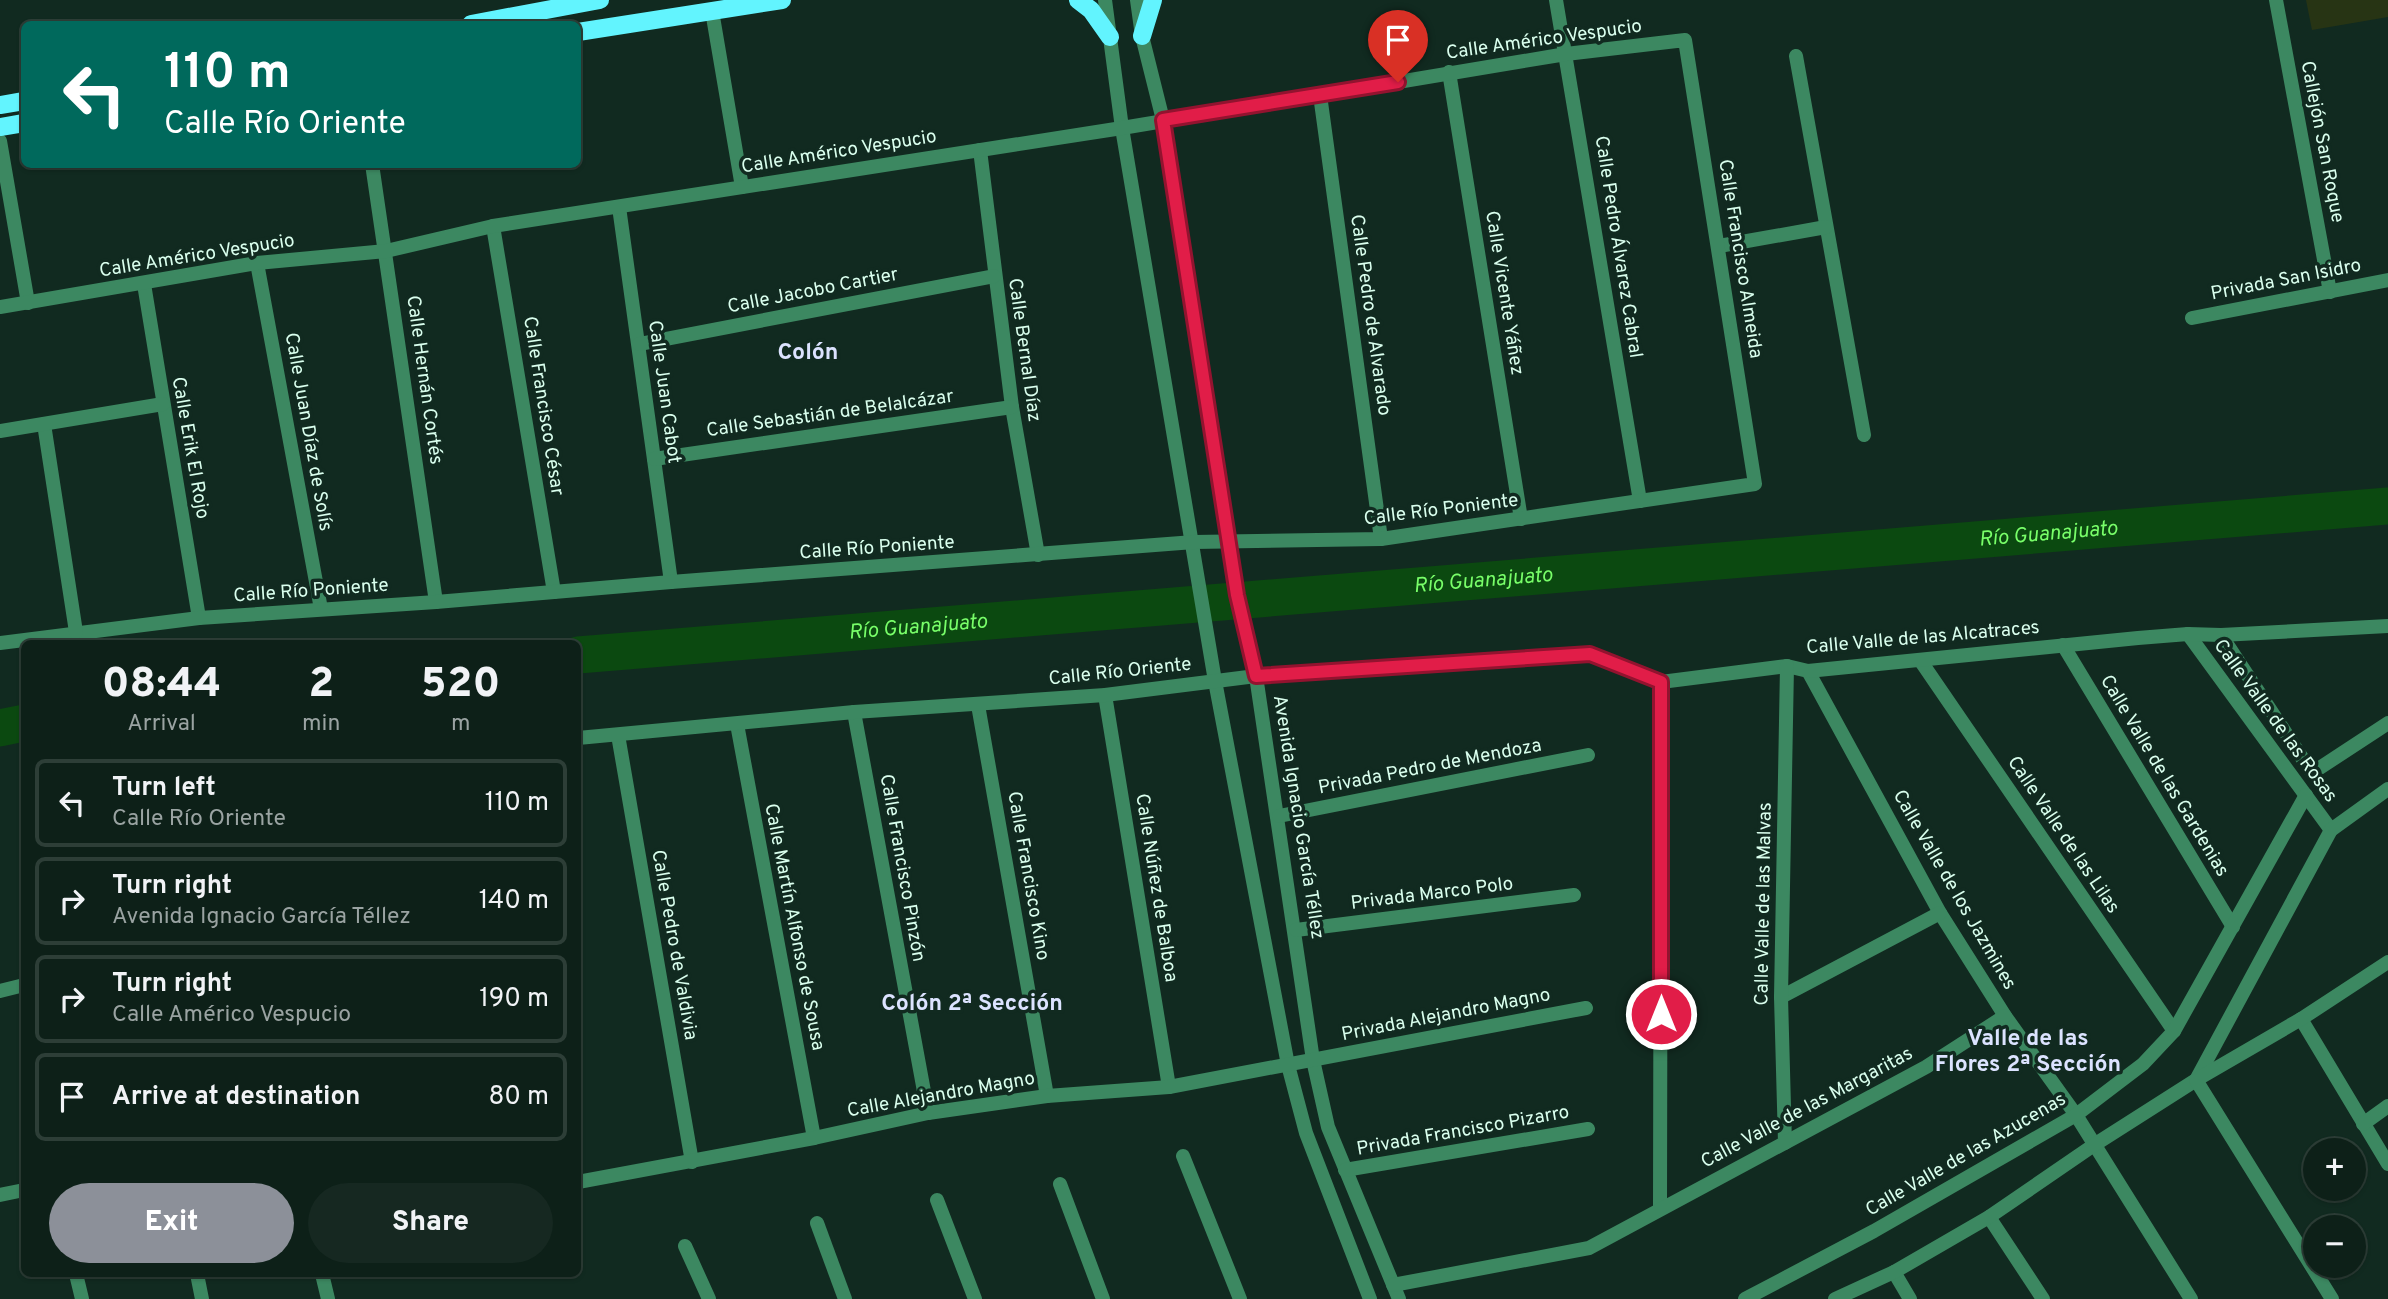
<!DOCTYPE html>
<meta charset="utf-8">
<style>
:root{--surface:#0d2018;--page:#162821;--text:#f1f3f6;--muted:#9aa3a2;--line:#2d3e37;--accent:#8c9099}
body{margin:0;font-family:Overpass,sans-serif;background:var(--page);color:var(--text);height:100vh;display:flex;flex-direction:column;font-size:26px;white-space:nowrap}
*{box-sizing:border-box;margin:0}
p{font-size:23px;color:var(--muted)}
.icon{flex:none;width:38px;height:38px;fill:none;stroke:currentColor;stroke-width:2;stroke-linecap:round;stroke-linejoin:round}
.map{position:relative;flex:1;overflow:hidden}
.drawer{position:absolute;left:21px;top:640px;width:560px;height:637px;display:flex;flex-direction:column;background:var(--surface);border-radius:10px;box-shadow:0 2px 5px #0004,0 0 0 2px var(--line)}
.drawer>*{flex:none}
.banner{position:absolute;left:21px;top:21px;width:560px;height:147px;border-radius:10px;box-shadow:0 2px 5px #0004,0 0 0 2px var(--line);background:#00695c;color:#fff;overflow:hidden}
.tools{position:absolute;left:2303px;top:1138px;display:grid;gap:14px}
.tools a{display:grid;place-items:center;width:63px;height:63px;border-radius:50%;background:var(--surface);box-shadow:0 2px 5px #0004,0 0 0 2px var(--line);font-size:35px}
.pin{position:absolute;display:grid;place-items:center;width:60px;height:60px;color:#fff;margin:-72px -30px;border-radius:50% 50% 50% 0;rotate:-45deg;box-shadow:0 0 7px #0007}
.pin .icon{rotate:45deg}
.me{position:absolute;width:77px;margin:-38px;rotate:0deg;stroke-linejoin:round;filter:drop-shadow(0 0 5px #0008)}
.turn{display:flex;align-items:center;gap:24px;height:147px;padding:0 28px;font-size:32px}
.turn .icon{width:91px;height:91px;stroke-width:2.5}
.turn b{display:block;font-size:49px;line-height:60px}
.eta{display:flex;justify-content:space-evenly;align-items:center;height:119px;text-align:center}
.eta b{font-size:42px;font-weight:800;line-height:49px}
.button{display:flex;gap:14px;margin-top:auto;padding:14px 28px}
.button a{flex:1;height:80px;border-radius:42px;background:var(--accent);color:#fff;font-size:28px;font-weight:800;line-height:80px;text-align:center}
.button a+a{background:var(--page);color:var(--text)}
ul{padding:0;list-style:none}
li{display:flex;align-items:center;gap:21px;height:88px;margin:0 14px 10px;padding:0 14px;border:4px solid var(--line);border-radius:10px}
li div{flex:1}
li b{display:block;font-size:26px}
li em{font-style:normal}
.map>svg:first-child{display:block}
.green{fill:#273414}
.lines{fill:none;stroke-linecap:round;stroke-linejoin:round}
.river{stroke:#0b4910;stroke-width:37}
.street{stroke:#3c8861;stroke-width:14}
.primary{stroke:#62f4fe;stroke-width:18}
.route-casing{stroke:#92132f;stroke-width:18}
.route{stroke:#e11d48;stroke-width:12}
.labels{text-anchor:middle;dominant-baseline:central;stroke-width:7;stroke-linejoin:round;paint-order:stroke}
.street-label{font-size:19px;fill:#daffee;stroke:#112a20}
.water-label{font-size:21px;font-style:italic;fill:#78fe69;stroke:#112a20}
.quarter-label{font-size:23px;font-weight:bold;fill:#dce3ff;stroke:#112a20}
</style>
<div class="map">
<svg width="2388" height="1299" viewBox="0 0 2388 1299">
<rect width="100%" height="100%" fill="#112a20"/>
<path class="green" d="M2306 0H2388V17L2312 30Z"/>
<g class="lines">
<g class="river">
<path id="s1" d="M578 655 2388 506"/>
<path d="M0 728 24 723"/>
</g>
<g class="street">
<path d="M1105 0 1122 128 1215 681 1288 1065 1306 1133 1370 1299"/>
<path d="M1137 0 1142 36 1163 120 1237 595 1256 676 1313 1060 1328 1127 1399 1299"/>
<path d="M1556 0 1640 501"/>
<path d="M2276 0 2330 292"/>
<path d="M712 11 742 187"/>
<path d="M1796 56 1864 435"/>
<path d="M1449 72 1521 519"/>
<path d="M1320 95 1381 539"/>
<path d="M0 141 28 303"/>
<path d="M980 150 1012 407 1038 555"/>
<path d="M372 164 436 602"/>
<path d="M619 207 671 582"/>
<path d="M493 226 554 592"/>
<path d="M1719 246 1826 227"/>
<path d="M257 263 321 609"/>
<path d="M144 284 199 618"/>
<path d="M0 307 257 263 386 251 493 226 1122 128 1566 54 1685 40 1755 484 1381 539 1194 542 671 582 436 602 199 618 0 643"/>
<path d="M2192 318 2388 280"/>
<path d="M639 344 994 276"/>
<path d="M44 424 76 632"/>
<path d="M0 431 163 404"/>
<path d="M654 459 1012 407"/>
<path d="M2388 626 2221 635 2312 773 2388 723"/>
<path d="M2188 634 2331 830"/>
<path d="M2063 645 2233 927"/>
<path d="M1920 660 2174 1031"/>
<path d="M1808 671 1940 913 2005 1016 2076 1115 2191 1299"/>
<path d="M1105 695 1169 1087"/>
<path d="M978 705 1047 1096"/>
<path d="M854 712 928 1113"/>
<path d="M737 724 814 1138"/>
<path d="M618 735 692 1162"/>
<path d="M578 738 854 712 1105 695 1256 676 1589 654 1661 682 1787 666 1808 671 2138 638 2188 634 2221 635"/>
<path d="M1279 816 1588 755"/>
<path d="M1296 930 1574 895"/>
<path d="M0 991 24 985"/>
<path d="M1781 997 1940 913"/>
<path d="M2301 1019 2388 1164"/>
<path d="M2363 1124 2388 1106"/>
<path d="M1785 1143 1781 997 1787 666"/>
<path d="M1183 1156 1240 1299"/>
<path d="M1345 1170 1588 1129"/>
<path d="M578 1182 814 1138 928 1113 1047 1096 1169 1087 1586 1008"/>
<path d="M1060 1184 1103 1299"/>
<path d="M0 1195 24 1190"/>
<path d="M937 1200 975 1299"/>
<path d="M1660 1208 1661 682"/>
<path d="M1989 1217 2043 1299"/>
<path d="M817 1223 845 1299"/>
<path d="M685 1246 709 1299"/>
<path d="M1894 1272 1910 1299"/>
<path d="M76 1274 82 1299"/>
<path d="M197 1274 202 1299"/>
<path d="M322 1274 328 1299"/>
<path d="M1393 1285 1589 1248 1926 1067 2005 1016"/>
<path d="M1745 1299 1874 1231 2076 1115 2143 1064 2174 1031 2306 795"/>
<path d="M1835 1299 1894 1272 1989 1217 2094 1145 2196 1080 2331 830 2388 789"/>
<path d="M2332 1299 2196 1080 2301 1019 2388 962"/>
</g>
<g class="primary">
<path d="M1078 0 1091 10 1110 37"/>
<path d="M471 24 600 0"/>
<path d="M578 32 782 0"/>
<path d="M1142 36 1153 0"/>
<path d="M0 105 24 101"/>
<path d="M0 127 24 123"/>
</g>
</g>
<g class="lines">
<g class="route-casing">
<path id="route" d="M1398 82 1163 120 1237 595 1256 676 1590 654 1661 682V1014"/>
</g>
<use href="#route" class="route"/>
</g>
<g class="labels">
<g class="street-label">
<text transform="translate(1544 40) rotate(-8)">Calle Américo Vespucio</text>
<text transform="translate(2322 142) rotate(79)">Callejón San Roque</text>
<text transform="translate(839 152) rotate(-9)">Calle Américo Vespucio</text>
<text transform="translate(1618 247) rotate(81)">Calle Pedro Álvarez Cabral</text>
<text transform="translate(197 256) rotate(-9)">Calle Américo Vespucio</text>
<text transform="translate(1740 259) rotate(81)">Calle Francisco Almeida</text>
<text transform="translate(2286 280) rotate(-11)">Privada San Isidro</text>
<text transform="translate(813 291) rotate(-11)">Calle Jacobo Cartier</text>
<text transform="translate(1504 293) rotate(81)">Calle Vicente Yáñez</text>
<text transform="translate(1370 315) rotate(82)">Calle Pedro de Alvarado</text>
<text transform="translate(1024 350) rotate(82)">Calle Bernal Díaz</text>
<text transform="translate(424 380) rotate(82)">Calle Hernán Cortés</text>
<text transform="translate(664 392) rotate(82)">Calle Juan Cabot</text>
<text transform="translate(543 406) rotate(81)">Calle Francisco César</text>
<text transform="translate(830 414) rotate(-8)">Calle Sebastián de Belalcázar</text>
<text transform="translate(308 432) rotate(80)">Calle Juan Díaz de Solís</text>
<text transform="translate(190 448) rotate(80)">Calle Erik El Rojo</text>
<text transform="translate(1441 510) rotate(-7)">Calle Río Poniente</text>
<text transform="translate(877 548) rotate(-4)">Calle Río Poniente</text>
<text transform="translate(311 591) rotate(-4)">Calle Río Poniente</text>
<text transform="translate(1923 638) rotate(-5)">Calle Valle de las Alcatraces</text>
<text transform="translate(1120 672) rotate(-6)">Calle Río Oriente</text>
<text transform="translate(2275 721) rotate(54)">Calle Valle de las Rosas</text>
<text transform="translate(1430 767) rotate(-11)">Privada Pedro de Mendoza</text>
<text transform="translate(2164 776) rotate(59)">Calle Valle de las Gardenias</text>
<text transform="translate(1298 817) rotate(81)">Avenida Ignacio García Téllez</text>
<text transform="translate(2063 835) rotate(56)">Calle Valle de las Lilas</text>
<text transform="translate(902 868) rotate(80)">Calle Francisco Pinzón</text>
<text transform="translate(1028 876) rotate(80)">Calle Francisco Kino</text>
<text transform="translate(1156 888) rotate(81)">Calle Núñez de Balboa</text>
<text transform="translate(1954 890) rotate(60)">Calle Valle de los Jazmines</text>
<text transform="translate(1432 894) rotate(-7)">Privada Marco Polo</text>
<text transform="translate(1764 904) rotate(-89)">Calle Valle de las Malvas</text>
<text transform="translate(794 927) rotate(79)">Calle Martín Alfonso de Sousa</text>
<text transform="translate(674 945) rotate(80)">Calle Pedro de Valdivia</text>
<text transform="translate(1446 1015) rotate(-11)">Privada Alejandro Magno</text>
<text transform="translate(941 1095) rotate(-10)">Calle Alejandro Magno</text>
<text transform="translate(1807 1108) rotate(-28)">Calle Valle de las Margaritas</text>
<text transform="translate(1463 1131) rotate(-10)">Privada Francisco Pizarro</text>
<text transform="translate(1966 1155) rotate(-30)">Calle Valle de las Azucenas</text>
</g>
<g class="water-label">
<text stroke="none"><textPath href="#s1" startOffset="1475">Río Guanajuato</textPath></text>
<text stroke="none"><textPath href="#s1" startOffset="908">Río Guanajuato</textPath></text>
<text stroke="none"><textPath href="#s1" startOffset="341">Río Guanajuato</textPath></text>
</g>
<g class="quarter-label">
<text x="808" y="353">Colón</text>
<text x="972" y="1004">Colón 2ª Sección</text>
<text x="2028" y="1039">Valle de las<tspan x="2028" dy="26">Flores 2ª Sección</tspan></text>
</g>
</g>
</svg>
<div class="tools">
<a>+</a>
<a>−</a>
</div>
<div class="pin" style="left:1398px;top:82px;background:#d93025"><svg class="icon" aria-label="arrive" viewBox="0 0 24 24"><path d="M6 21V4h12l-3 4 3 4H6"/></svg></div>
<svg class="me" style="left:1661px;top:1014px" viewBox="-20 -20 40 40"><circle r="17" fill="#e11d48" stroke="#fff" stroke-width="3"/><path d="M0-11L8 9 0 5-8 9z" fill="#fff"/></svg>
<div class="banner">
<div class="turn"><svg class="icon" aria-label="left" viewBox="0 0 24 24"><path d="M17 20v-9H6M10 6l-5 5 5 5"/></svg><div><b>110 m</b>Calle Río Oriente</div></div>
</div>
<section class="drawer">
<div class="eta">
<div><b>08:44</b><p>Arrival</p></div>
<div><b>2</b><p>min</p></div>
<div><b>520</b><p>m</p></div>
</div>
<ul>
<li><svg class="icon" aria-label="left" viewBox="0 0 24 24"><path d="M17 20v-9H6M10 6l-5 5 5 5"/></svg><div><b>Turn left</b><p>Calle Río Oriente</p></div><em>110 m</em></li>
<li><svg class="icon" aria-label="right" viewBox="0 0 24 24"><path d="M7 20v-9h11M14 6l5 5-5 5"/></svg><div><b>Turn right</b><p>Avenida Ignacio García Téllez</p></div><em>140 m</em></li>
<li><svg class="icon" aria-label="right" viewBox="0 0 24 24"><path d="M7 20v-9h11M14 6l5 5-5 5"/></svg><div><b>Turn right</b><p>Calle Américo Vespucio</p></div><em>190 m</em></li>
<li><svg class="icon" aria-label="arrive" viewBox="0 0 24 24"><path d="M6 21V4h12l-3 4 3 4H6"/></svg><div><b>Arrive at destination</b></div><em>80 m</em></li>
</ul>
<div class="button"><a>Exit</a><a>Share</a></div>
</section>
</div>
